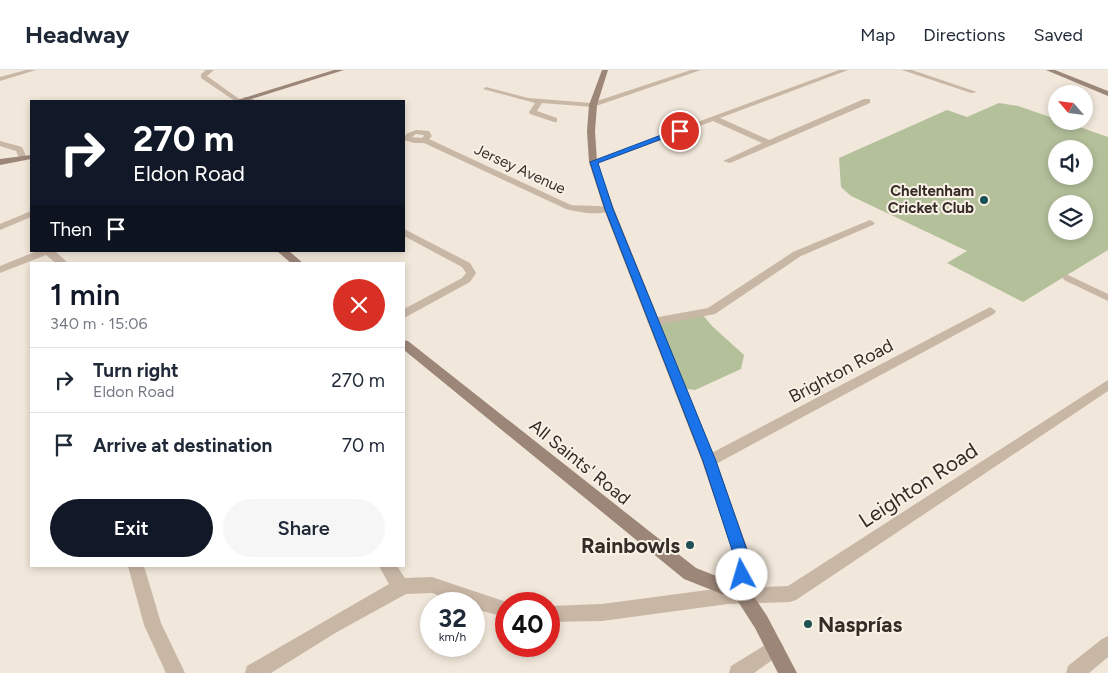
<!DOCTYPE html>
<meta charset="utf-8">
<style>
:root{--surface:#fff;--page:#f6f6f7;--text:#1f2937;--muted:#747a83;--line:#e0e1e3;--accent:#111827}
body{margin:0;font-family:Figtree,sans-serif;background:var(--page);color:var(--text);height:100vh;display:flex;flex-direction:column;font-size:19px;white-space:nowrap}
*{box-sizing:border-box;margin:0}
p{font-size:16px;color:var(--muted)}
.icon{flex:none;width:28px;height:28px;fill:none;stroke:currentColor;stroke-width:2;stroke-linecap:round;stroke-linejoin:round}
.map{position:relative;flex:1;overflow:hidden}
.side{position:absolute;left:30px;top:192px;width:375px;height:305px;display:flex;flex-direction:column;background:var(--surface);border-radius:0px;box-shadow:0 2px 8px #0003}
.side>*{flex:none}
.guide{position:absolute;left:30px;top:30px;width:375px;height:152px;border-radius:0px;box-shadow:0 2px 8px #0003;background:#111827;color:#fff;overflow:hidden}
.needle{width:32px;rotate:298deg}
.buttons{position:absolute;left:1048px;top:15px;display:grid;gap:10px}
.buttons a{display:grid;place-items:center;width:45px;height:45px;border-radius:50%;background:var(--surface);box-shadow:0 2px 8px #0003;font-size:25px}
.speed{position:absolute;left:420px;top:522px;display:flex;gap:10px;font-size:25px;font-weight:700;text-align:center}
.speed>*{display:grid;place-content:center;width:65px;height:65px;border-radius:50%;background:var(--surface);box-shadow:0 2px 8px #0003;line-height:1}
.speed small{font-size:12px;font-weight:400}
.speed .limit{border:8px solid #d22;background:#fff;color:#111}
.pin{position:absolute;display:grid;place-items:center;width:42px;height:42px;color:#fff;margin:-21px;border:2px solid #fff;border-radius:50%;box-shadow:0 1px 5px #0007}
.me{position:absolute;width:55px;margin:-28px;rotate:354deg;stroke-linejoin:round;filter:drop-shadow(0 0 4px #0008)}
.turn{display:flex;align-items:center;gap:18px;height:105px;padding:0 20px;font-size:22px}
.turn .icon{width:65px;height:65px;stroke-width:2.5}
.turn b{display:block;font-size:35px;line-height:42px}
.then{display:flex;align-items:center;height:48px;padding:0 20px;background:#0003;gap:10px;font-size:19px}
.round{display:grid;place-items:center;flex:none;width:52px;height:52px;border-radius:26px;background:var(--page)}
.summary{display:flex;align-items:center;justify-content:space-between;height:85px;padding:0 20px}
h1{font-size:30px;font-weight:600;line-height:38px;color:var(--accent)}
.button{display:flex;gap:10px;margin-top:auto;padding:10px 20px}
.button a{flex:1;height:58px;border-radius:30px;background:var(--accent);color:#fff;font-size:20px;font-weight:600;line-height:58px;text-align:center}
.button a+a{background:var(--page);color:var(--text)}
ul{padding:0;list-style:none}
li{display:flex;align-items:center;gap:15px;height:65px;padding:0 20px;border-top:1px solid var(--line)}
li div{flex:1}
li b{display:block;font-size:19px}
li em{font-style:normal}
header{display:flex;align-items:center;gap:30px;box-sizing:border-box;height:70px;padding:0 25px;background:var(--surface);border-bottom:1px solid var(--line)}
header strong{font-size:24px}
nav{display:flex;gap:28px;margin-inline-start:auto;font-size:18px}
.map>svg:first-child{display:block}
.green{fill:#b3c09a;fill-rule:evenodd}
.lines{fill:none;stroke-linecap:round;stroke-linejoin:round}
.street{fill:#c9b7a6;fill-rule:evenodd}
.secondary{fill:#9c8678;fill-rule:evenodd}
.route{fill:#1a73e8;stroke:#114b97}
.poi-dot{fill:#1d5156;stroke:#f9f1e6;stroke-width:2}
.labels{text-anchor:middle;dominant-baseline:central;stroke-width:4;stroke-linejoin:round;paint-order:stroke}
.far-street-label{font-size:15px;fill:#352c27;stroke:#f9f1e6}
.far-poi-label{font-size:15px;font-weight:bold;fill:#352c27;stroke:#f9f1e6;text-anchor:end}
.street-label{font-size:18px;fill:#352c27;stroke:#f9f1e6}
.near-street-label{font-size:21px;fill:#352c27;stroke:#f9f1e6}
.near-poi-label{font-size:21px;font-weight:bold;fill:#352c27;stroke:#f9f1e6;text-anchor:end}
</style>
<header>
<strong>Headway</strong>
<nav><a>Map</a><a>Directions</a><a>Saved</a></nav>
</header>
<div class="map">
<svg width="1108" height="603" viewBox="0 0 1108 603">
<rect width="100%" height="100%" fill="#f1e7da"/>
<g class="green">
<path d="M999 33 1018 36 1056 49V51H1062L1108 67V180L1023 232 947 193 967 181 851 126 841 117 839 88 947 40 967 47ZM1056 79H1084V106H1056ZM1056 134H1084V161H1056Z"/>
<path d="M702 244 712 256 744 285 741 299 695 320 680 318 653 252Z"/>
</g>
<g class="lines">
<g class="street">
<path d="M26 0H36L0 11V7Z"/>
<path d="M206 0H214L207 6 242 31H235L201 8V4Z"/>
<path d="M691 0H701L593 37 542 33 537 41 557 48V52H554L530 44 529 42 535 33 483 19 486 17 528 28 591 33Z"/>
<path d="M839 0H848L720 48 769 70 864 29H870V33L730 93 723 91 762 73 713 51 596 94 589 92Z"/>
<path d="M902 0H912L977 22 971 23Z"/>
<path d="M244 27H250L256 31H246L243 29Z"/>
<path d="M416 60 429 61 432 66 429 69 571 135C581 136 609 135 614 139 603 147 578 142 566 139L424 73H414L404 70 406 64ZM416 64 423 65 424 66 422 68 412 67Z"/>
<path d="M0 71 22 77 27 88 20 90 16 81 0 76Z"/>
<path d="M31 141V147L0 160V154Z"/>
<path d="M870 150 875 153 873 155 801 186 715 244 653 256 647 252 653 248 708 238 793 182Z"/>
<path d="M404 159 470 193 476 203 470 212 404 248V239L462 208 466 203 462 197 404 166Z"/>
<path d="M37 181H55L69 194H57L46 185 0 203V196Z"/>
<path d="M1068 205 1108 224V231L1064 210 1063 208 1064 206Z"/>
<path d="M990 237 996 241 994 244 714 395 709 397 704 395 702 391 704 387Z"/>
<path d="M1108 310V321L796 530 790 532 728 534 602 551 549 552V536L602 534 715 519 788 516Z"/>
<path d="M128 496H144L161 553 185 603H166L144 555Z"/>
<path d="M379 496H397L405 508 432 507 512 534H506V547L474 539V534H461L432 523 406 524 337 562 271 603H245L247 596 389 514Z"/>
<path d="M1108 566V587L1089 603H1066L1068 596 1102 569Z"/>
<path d="M775 569 781 572 784 578 781 584 754 603H729L731 596Z"/>
</g>
<g class="secondary">
<path d="M334 0H344L245 31H234Z"/>
<path d="M602 0H608L597 35 595 61 597 92 614 139 716 391 750 486 751 522 767 546 797 603H778L755 558 737 530 684 509 404 280V270L408 271 696 498 734 513V486L702 391 604 139 589 92 587 61 589 35Z"/>
<path d="M1046 0H1055L1108 21V26Z"/>
<path d="M31 85V89L0 95V89Z"/>
<path d="M277 181H289L304 194H292Z"/>
</g>
</g>
<path class="route" d="M677 59 683 61 598 93 613 139 716 391 749 486 750 505 747 510 742 512 737 510 734 505V486L703 391 605 139 590 92Z"/>
<g class="poi-dot">
<circle cx="984" cy="130" r="5"/>
<circle cx="690" cy="475" r="5"/>
<circle cx="808" cy="554" r="5"/>
</g>
<g class="labels">
<g class="far-street-label">
<text transform="translate(520 99) rotate(25)">Jersey Avenue</text>
</g>
<g class="far-poi-label">
<text x="974" y="121">Cheltenham<tspan x="974" dy="17">Cricket Club</tspan></text>
</g>
<g class="street-label">
<text transform="translate(841 301) rotate(-28)">Brighton Road</text>
<text transform="translate(580 392) rotate(39)">All Saints' Road</text>
</g>
<g class="near-street-label">
<text transform="translate(918 415) rotate(-33)">Leighton Road</text>
</g>
<g class="near-poi-label">
<text x="680" y="475">Rainbowls</text>
<text x="818" y="554" text-anchor="start">Nasprías</text>
</g>
</g>
</svg>
<div class="buttons">
<a><svg class="needle" viewBox="-14 -14 28 28"><path d="M0-13l5 13h-10z" fill="#e53935"/><path d="M0 13l5-13h-10z" fill="#747a83"/></svg></a>
<a><svg class="icon" aria-label="sound" viewBox="0 0 24 24"><path d="M4 9h4l5-4v14l-5-4H4zM17 9q2 3 0 6"/></svg></a>
<a><svg class="icon" aria-label="layers" viewBox="0 0 24 24"><path d="M12 4l9 5-9 5-9-5zM3 14l9 5 9-5"/></svg></a>
</div>
<div class="speed"><div>32<small>km/h</small></div><div class="limit">40</div></div>
<div class="pin" style="left:680px;top:61px;background:#d93025"><svg class="icon" aria-label="arrive" viewBox="0 0 24 24"><path d="M6 21V4h12l-3 4 3 4H6"/></svg></div>
<svg class="me" style="left:742px;top:505px" viewBox="-20 -20 40 40"><circle r="19" fill="#fff"/><path d="M0-13L10 11 0 6-10 11z" fill="#1a73e8"/></svg>
<div class="guide">
<div class="turn"><svg class="icon" aria-label="right" viewBox="0 0 24 24"><path d="M7 20v-9h11M14 6l5 5-5 5"/></svg><div><b>270 m</b>Eldon Road</div></div>
<div class="then">Then<svg class="icon" aria-label="arrive" viewBox="0 0 24 24"><path d="M6 21V4h12l-3 4 3 4H6"/></svg></div>
</div>
<section class="side">
<div class="summary"><div><h1>1 min</h1><p>340 m · 15:06</p></div><a class="round" style="background:#d93025;color:#fff"><svg class="icon" aria-label="close" viewBox="0 0 24 24"><path d="M6 6l12 12M18 6L6 18"/></svg></a></div>
<ul>
<li><svg class="icon" aria-label="right" viewBox="0 0 24 24"><path d="M7 20v-9h11M14 6l5 5-5 5"/></svg><div><b>Turn right</b><p>Eldon Road</p></div><em>270 m</em></li>
<li><svg class="icon" aria-label="arrive" viewBox="0 0 24 24"><path d="M6 21V4h12l-3 4 3 4H6"/></svg><div><b>Arrive at destination</b></div><em>70 m</em></li>
</ul>
<div class="button"><a>Exit</a><a>Share</a></div>
</section>
</div>
